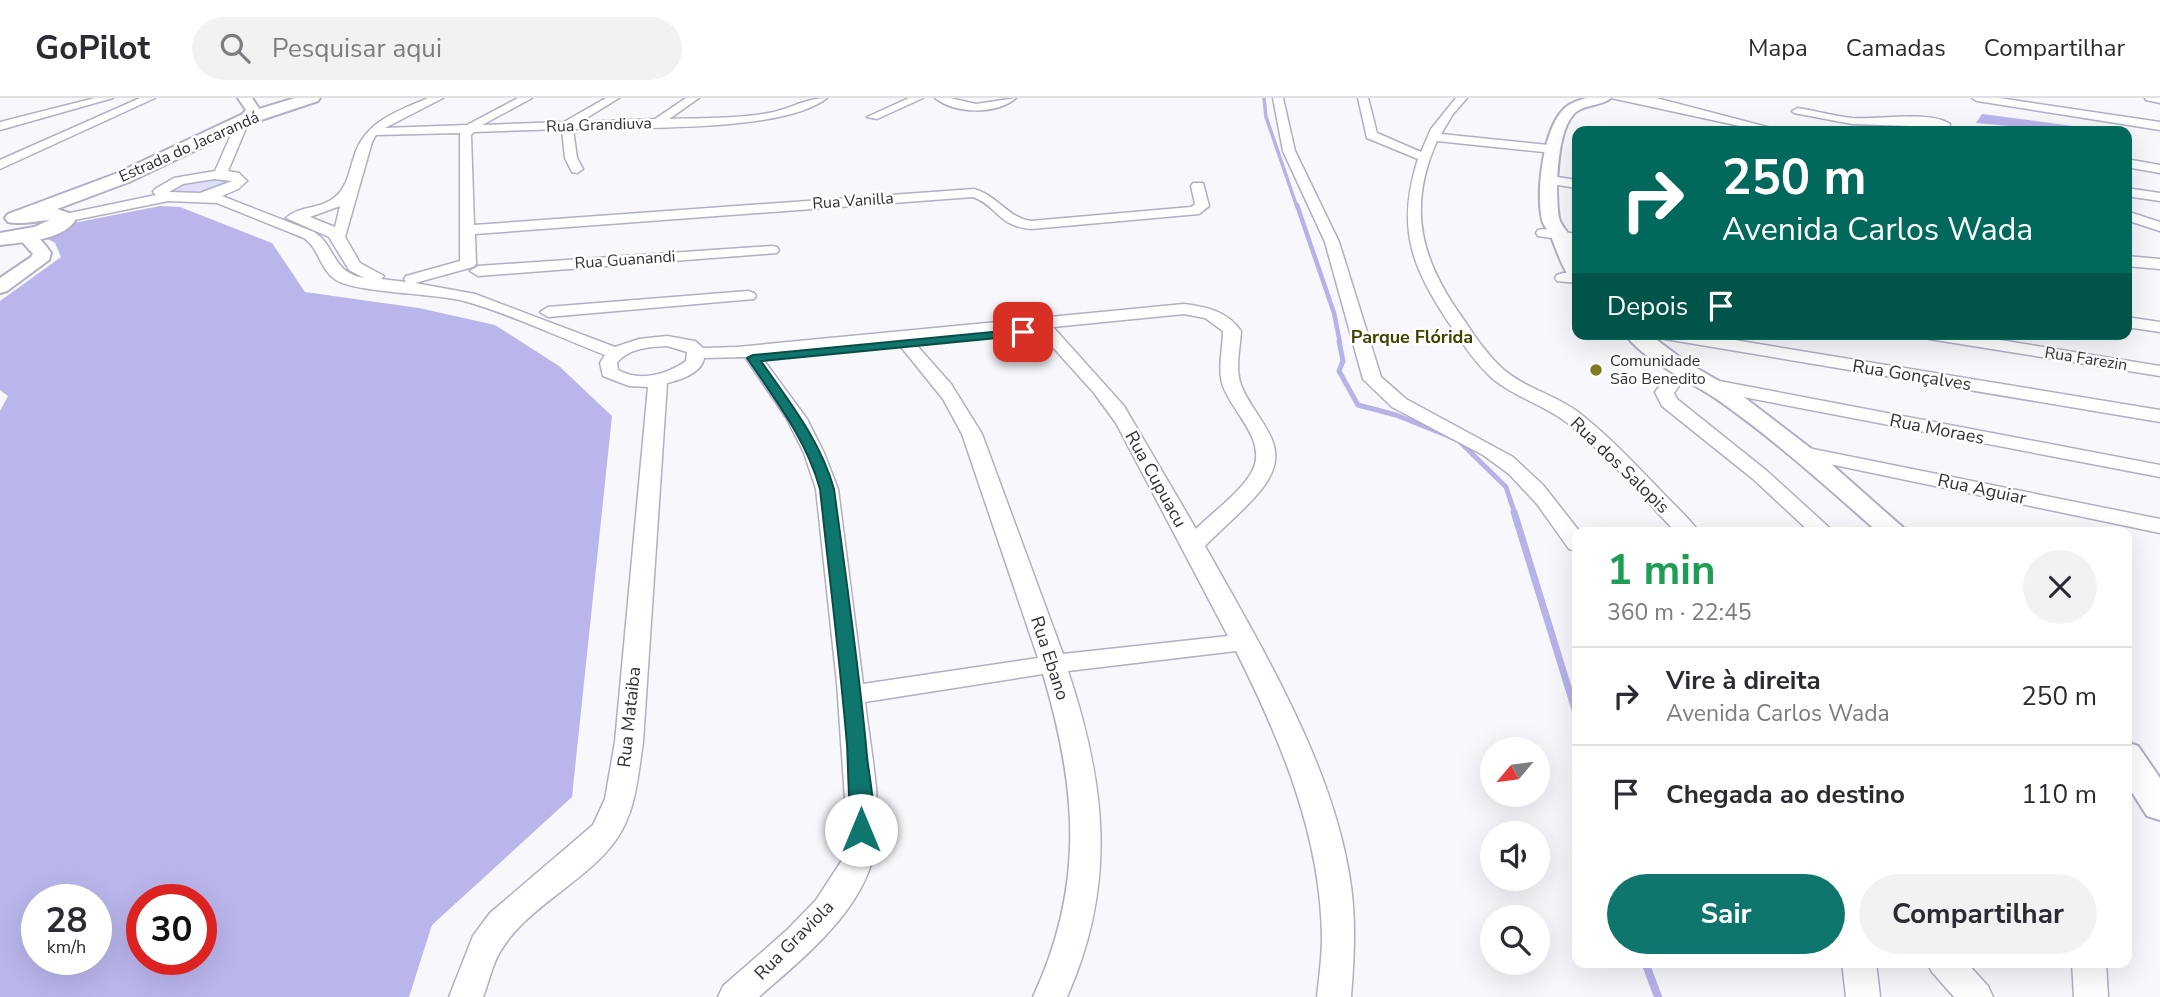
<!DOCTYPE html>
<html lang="pt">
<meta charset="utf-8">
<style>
:root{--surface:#fff;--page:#f2f2f3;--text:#2b2b33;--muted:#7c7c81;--line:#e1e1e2;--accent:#0f766e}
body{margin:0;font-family:"Nunito Sans",sans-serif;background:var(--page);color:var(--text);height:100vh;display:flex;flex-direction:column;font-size:26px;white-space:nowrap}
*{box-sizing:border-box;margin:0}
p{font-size:23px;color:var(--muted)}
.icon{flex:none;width:38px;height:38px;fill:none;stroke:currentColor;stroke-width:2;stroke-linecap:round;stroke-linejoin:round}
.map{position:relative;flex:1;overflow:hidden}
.panel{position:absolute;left:1572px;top:429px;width:560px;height:441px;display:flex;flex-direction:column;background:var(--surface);border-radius:14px;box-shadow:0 7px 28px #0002}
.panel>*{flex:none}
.banner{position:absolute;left:1572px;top:28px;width:560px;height:214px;border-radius:14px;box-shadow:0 7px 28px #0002;background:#00695c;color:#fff;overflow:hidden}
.needle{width:46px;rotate:241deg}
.fabs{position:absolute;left:1480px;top:639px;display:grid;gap:14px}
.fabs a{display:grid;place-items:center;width:70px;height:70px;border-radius:50%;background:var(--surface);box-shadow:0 7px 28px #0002;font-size:35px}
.speed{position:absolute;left:21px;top:786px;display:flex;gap:14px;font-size:35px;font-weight:700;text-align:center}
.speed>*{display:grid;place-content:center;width:91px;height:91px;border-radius:50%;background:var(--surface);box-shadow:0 7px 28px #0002;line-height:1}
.speed small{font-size:18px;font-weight:400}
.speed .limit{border:10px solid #d22;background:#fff;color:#111}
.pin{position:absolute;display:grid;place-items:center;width:60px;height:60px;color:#fff;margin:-30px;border-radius:14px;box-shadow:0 4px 10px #0006}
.me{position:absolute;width:77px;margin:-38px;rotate:0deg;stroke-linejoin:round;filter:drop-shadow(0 0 5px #0008)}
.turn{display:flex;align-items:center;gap:24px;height:147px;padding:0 35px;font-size:32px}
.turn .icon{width:91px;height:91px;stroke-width:2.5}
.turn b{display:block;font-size:49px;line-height:60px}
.then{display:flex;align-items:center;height:66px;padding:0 35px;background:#0003;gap:14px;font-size:26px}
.round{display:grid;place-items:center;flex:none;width:74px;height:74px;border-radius:37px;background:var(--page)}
.head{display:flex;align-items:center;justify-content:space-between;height:119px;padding:0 35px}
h1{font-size:42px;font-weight:700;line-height:52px;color:#1e9e55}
.button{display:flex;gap:14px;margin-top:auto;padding:14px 35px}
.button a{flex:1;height:80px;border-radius:42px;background:var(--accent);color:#fff;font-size:28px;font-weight:700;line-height:80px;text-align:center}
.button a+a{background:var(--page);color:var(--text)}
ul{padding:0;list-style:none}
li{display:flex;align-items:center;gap:21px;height:98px;padding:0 35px;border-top:2px solid var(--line)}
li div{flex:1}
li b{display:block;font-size:26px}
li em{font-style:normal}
header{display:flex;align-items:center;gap:42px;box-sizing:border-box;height:98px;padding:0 35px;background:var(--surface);border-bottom:2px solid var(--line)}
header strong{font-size:33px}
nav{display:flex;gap:38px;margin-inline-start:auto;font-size:24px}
.search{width:490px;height:63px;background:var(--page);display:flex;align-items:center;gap:18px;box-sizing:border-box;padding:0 24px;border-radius:38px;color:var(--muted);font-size:26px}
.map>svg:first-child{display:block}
.green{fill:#deddfb}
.forest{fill:#bab6ec;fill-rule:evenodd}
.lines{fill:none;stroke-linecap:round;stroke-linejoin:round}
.stream-far4{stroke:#b7b3e9;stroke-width:3.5}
.stream-far3{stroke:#b7b3e9;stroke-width:4.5}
.stream-far2{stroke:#b7b3e9;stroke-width:5}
.stream-far1{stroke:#b7b3e9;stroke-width:7}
.stream{stroke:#b7b3e9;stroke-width:8}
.minor-casing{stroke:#b0afc4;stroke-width:3}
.tertiary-casing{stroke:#b0afc4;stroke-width:4}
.secondary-casing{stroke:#b0afc4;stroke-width:4}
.minor{fill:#fff;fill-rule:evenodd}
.tertiary{fill:#fff;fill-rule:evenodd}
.secondary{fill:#fff;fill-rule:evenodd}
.route{fill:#0f766e;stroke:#0a4d48;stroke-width:2}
.poi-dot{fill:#7e7c23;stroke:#fff;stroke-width:2.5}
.labels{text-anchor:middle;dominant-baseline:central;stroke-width:5;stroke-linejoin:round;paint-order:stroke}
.far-street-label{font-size:16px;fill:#33323b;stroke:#fff}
.far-poi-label{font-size:16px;fill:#33323b;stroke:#fff;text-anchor:start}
.far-quarter-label{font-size:18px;font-weight:bold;fill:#434100;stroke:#fff}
.street-label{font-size:18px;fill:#33323b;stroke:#fff}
</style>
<header>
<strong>GoPilot</strong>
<div class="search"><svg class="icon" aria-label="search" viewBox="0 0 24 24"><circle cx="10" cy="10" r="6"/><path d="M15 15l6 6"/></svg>Pesquisar aqui</div>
<nav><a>Mapa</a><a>Camadas</a><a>Compartilhar</a></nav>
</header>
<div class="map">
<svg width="2160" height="899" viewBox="0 0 2160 899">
<rect width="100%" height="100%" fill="#f8f7fc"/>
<path class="green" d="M207 80 230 84 197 97 171 94 179 86Z"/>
<g class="forest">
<path d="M1982 16 2111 33H2064L1976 25Z"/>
<path d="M160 108 180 109 272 145 305 194 419 210 495 227 559 268 612 318 572 699 432 827 409 899H0V313L8 298 0 292V203L61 159 55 145 42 138 58 128ZM37 802H96V861H37ZM142 802H201V861H142Z"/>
</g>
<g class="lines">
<path class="stream-far4" d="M1264 0 1266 19 1297 109"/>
<path class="stream-far3" d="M1297 107 1334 215 1340 245"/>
<path class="stream-far2" d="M1339 243 1343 263 1339 273 1358 307 1396 317 1458 342 1506 389 1515 416"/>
<path class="stream-far1" d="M1514 414 1577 618"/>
<path class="stream" d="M1645 864 1658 899"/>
<g class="minor-casing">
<g id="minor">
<path d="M95 0H113L0 32V24Z"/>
<path d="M140 0H155L0 71V62Z"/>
<path d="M428 0H443L385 30 467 27 518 0H532L482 27 564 24 606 0H619L580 24 655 21 686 0H699L669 21C703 20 736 21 769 15 790 11 806 0 827 0 783 35 633 29 573 31L577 60 583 71 577 75 572 74 565 60 562 31 474 34 471 37 474 127 974 91C997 97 1008 120 1031 123L1191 109 1195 106 1191 88 1193 85H1203L1209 108 1199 116 1031 131C997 128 998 108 973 99L475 136 476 166 473 169 415 185 475 196 615 249 639 241 667 238 695 243 703 250 737 249 1184 206C1207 209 1227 213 1241 233 1240 251 1235 270 1241 287 1253 319 1290 344 1269 380 1258 401 1222 430 1205 448 1262 550 1335 670 1351 788 1356 825 1354 861 1351 899H1317C1319 880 1322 859 1322 840 1321 738 1281 643 1236 553L1068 573C1106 687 1117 786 1067 899H1033C1085 787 1077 691 1043 576L865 604C870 649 881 698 876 743 869 809 805 858 759 899H718L723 888 787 832 816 802 842 762 847 730 837 585 816 391 804 355 787 321 745 259 704 260C702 275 680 282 667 285L643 644C638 677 636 714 616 742 586 784 526 809 500 854 492 867 489 884 483 899H449L473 838 490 815 593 727 605 701 615 644 648 289 629 288 603 278 600 265 605 257C561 240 508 215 464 203 433 195 357 195 336 182 320 172 319 150 304 140L217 105 168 103 65 124 58 120 65 116 156 97 153 94 155 91 174 80 215 73 237 23 243 20 249 23 228 73 239 75 247 83 238 91 222 98 314 134C337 149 331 174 364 180L349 172 329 139 286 120C298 108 322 111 335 99 348 88 349 73 355 56 366 23 398 13 428 0ZM460 35V163L406 178 404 181 406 184 381 181 384 178 360 165 345 139 372 44 376 37ZM214 81 232 83 200 95 169 94 183 86ZM340 108 335 129 310 119ZM1184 216 1205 220 1223 233C1223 251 1217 270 1223 288 1233 316 1271 345 1250 377 1237 397 1213 414 1196 431L1124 308 1053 229ZM1040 230 1041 236 1094 295 1116 325 1228 538 1063 556 982 336 951 286 912 242ZM897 244 943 301 962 336 1038 560 863 586 838 391 824 355 807 321 760 257ZM667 248 687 254 686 263C666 277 640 284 618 272L617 265C628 250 650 249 667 248Z"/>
<path d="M909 0H923L877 21 867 19Z"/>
<path d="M935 0H950L976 6 1016 0C996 17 955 16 935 0Z"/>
<path d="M1273 0H1283L1295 53 1339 144 1381 279 1406 301 1513 359 1543 387 1580 434H1577V453L1569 451 1537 406 1509 376 1483 357 1392 309 1363 281 1325 144 1283 53Z"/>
<path d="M1358 0H1368L1377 35 1421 54 1431 31 1456 0H1467L1453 16 1441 36 1558 48 1560 51 1554 55 1437 43C1406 112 1422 164 1464 222 1476 240 1488 258 1504 272 1525 290 1555 297 1578 314 1609 338 1636 367 1663 395 1675 408 1689 420 1699 434H1676C1641 398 1609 359 1570 327 1547 308 1516 300 1493 281 1477 267 1464 248 1453 231 1413 172 1395 132 1418 61L1367 40Z"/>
<path d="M1611 0H1656L1783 33H1763Z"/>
<path d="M1972 0H1999L2160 24V32L1977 3Z"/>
<path d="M2145 0H2160V5L2146 2Z"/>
<path d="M1798 10C1816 13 1834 18 1852 20 1877 22 1931 12 1950 26L1949 33H1937L1938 29 1852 26 1794 15 1792 13Z"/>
<path d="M2126 61 2160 67V75L2126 69Z"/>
<path d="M1550 78 1577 82V90L1545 85V79Z"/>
<path d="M2126 90 2160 95V103L2126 98Z"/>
<path d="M2126 113 2160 124V133L2126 122Z"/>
<path d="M1543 131 1577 136V144L1538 138 1536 135 1538 132Z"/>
<path d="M772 148 777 149 779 152 777 155 478 178 470 173 478 168Z"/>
<path d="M2126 158 2160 161V171L2126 168Z"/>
<path d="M1563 175H1577V185L1557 183 1555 180 1557 177Z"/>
<path d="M748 193 754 195 756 198 754 201 548 219 540 214 548 209Z"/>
<path d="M2126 219 2160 224V234L2126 229Z"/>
<path d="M1657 236H1698L2160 312V324L1665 241Z"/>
<path d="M1921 236H1963L2160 268V278L1929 241Z"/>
<path d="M1672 279 1681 285 1674 295 1677 301 1767 373 1834 434H1810L1753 381 1662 308 1655 294 1665 281Z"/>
<path d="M1714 282 2160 367V379L1707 292 1705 288 1707 284Z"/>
<path d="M1803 349 2160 421V435L1796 359 1793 355 1796 351Z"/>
<path d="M1842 864H1876L1880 899H1846Z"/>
<path d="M1927 864H1966L1988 888 1993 899H1954L1932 874Z"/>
<path d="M2072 864H2106L2108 899H2074Z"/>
</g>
</g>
<g class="tertiary-casing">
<g id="tertiary">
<path d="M238 0H252L260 12 248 26 243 27 236 23 246 12Z"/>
<path d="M1587 0H1611C1602 8 1586 6 1576 14 1556 30 1555 96 1559 120 1561 128 1567 132 1570 139 1576 153 1577 166 1577 182L1570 180C1561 167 1558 155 1552 141 1550 134 1544 129 1542 122 1536 93 1543 33 1563 12 1569 5 1579 2 1587 0Z"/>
<path d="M26 133C36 135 45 146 51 155L49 162 7 193 0 195V180L31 159 33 156 17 138Z"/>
<path d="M1625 236H1649L1686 264 1736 293 1830 365 1908 434H1878C1827 389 1776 343 1721 304 1693 284 1645 264 1625 236Z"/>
<path d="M2126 644 2138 648 2160 680V722L2147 718 2126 685Z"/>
</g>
</g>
<g class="secondary-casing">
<path id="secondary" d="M295 0H320L318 3 255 24 129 84 57 111 72 116 75 123C60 143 23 144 0 147V135L34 129 50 122C36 123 20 127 8 124L5 120 8 116 115 76 243 16Z"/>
</g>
<use href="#minor" class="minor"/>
<use href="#tertiary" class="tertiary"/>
<use href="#secondary" class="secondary"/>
</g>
<path class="route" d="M1023 231 1027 232V237L761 263C790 305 820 342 834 391 846 480 859 569 867 658 869 681 879 717 868 738L861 740 853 738C849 730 848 662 847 647 840 562 829 476 820 391 806 341 776 303 747 260L753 257Z"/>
<circle class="poi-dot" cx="1596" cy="272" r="7"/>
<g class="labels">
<g class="far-street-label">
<text transform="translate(599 27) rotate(-2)">Rua Grandiuva</text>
<text transform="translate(189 49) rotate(-24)">Estrada do Jacarandá</text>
<text transform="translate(853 103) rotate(-4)">Rua Vanilla</text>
<text transform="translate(625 162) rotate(-4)">Rua Guanandi</text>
<text transform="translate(2086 261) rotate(9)">Rua Farezin</text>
</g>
<g class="far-poi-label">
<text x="1610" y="263">Comunidade<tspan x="1610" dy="18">São Benedito</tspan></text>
</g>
<g class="far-quarter-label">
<text x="1412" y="239">Parque Flórida</text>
</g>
<g class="street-label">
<text transform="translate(1912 277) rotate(9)">Rua Gonçalves</text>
<text transform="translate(1937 331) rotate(11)">Rua Moraes</text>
<text transform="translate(1620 367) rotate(44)">Rua dos Salopis</text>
<text transform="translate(1156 381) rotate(61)">Rua Cupuacu</text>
<text transform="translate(1982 391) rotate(12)">Rua Aguiar</text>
<text transform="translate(1050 560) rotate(72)">Rua Ebano</text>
<text transform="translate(629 619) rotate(-84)">Rua Mataiba</text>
<text transform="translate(794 842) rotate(-45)">Rua Graviola</text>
</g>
</g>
</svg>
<div class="fabs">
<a><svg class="needle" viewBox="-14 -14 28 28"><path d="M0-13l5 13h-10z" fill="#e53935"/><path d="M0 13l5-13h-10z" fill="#7c7c81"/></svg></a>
<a><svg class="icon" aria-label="sound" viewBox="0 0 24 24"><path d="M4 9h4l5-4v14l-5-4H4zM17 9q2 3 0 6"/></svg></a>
<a><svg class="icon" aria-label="search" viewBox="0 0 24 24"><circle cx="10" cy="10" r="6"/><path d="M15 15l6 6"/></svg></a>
</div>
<div class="speed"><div>28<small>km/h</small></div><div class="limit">30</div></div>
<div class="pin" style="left:1023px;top:234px;background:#d93025"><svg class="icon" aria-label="arrive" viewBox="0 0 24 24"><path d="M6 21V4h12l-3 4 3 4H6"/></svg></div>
<svg class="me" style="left:861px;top:732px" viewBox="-20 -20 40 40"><circle r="19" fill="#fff"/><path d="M0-13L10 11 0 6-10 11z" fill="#0f766e"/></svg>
<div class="banner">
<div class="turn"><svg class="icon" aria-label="right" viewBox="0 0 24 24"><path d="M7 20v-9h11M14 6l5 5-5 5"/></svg><div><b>250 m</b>Avenida Carlos Wada</div></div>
<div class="then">Depois<svg class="icon" aria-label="arrive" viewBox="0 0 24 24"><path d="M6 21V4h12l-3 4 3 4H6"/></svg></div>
</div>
<section class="panel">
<div class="head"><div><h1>1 min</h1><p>360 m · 22:45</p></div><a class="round"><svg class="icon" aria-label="close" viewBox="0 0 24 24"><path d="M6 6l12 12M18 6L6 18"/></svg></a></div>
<ul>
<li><svg class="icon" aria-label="right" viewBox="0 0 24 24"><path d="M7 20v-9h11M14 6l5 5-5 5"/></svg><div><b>Vire à direita</b><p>Avenida Carlos Wada</p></div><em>250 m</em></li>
<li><svg class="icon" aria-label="arrive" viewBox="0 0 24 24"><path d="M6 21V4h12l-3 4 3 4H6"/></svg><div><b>Chegada ao destino</b></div><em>110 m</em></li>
</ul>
<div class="button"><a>Sair</a><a>Compartilhar</a></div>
</section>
</div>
